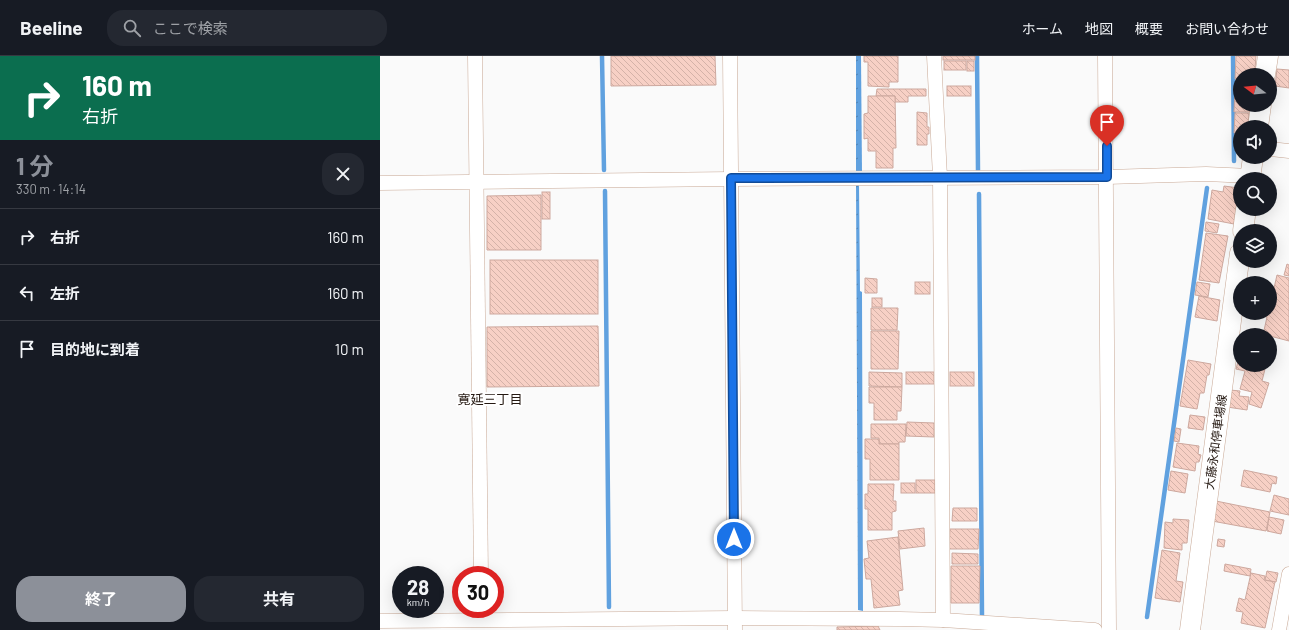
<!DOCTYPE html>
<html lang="ja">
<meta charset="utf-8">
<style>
:root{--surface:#171b24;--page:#242831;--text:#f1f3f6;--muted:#9ea1a6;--line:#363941;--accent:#8c9099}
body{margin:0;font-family:Barlow,"Noto Sans JP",sans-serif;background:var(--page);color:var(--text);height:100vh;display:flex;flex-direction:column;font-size:15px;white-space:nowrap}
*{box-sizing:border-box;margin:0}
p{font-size:13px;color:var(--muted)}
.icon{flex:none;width:22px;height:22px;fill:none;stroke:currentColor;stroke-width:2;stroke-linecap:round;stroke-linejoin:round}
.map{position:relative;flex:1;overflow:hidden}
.sheet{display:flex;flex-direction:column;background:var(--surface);width:380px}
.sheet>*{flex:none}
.guide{background:#0b6e4f;color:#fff;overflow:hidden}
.needle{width:26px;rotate:286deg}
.fabs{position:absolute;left:853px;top:12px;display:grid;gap:8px}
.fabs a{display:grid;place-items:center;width:44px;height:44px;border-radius:50%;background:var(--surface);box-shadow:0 4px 16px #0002;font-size:20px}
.speed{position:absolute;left:12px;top:510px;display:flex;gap:8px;font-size:20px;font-weight:700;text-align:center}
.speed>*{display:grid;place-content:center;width:52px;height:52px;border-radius:50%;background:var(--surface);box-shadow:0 4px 16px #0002;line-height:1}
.speed small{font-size:10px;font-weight:400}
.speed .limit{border:6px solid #d22;background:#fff;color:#111}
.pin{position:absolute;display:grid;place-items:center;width:34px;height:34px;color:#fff;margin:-41px -17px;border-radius:50% 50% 50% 0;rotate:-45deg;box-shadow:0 0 4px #0007}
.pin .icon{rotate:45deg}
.me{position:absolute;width:44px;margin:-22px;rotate:0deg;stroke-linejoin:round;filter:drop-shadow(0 0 3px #0008)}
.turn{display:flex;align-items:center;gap:14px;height:84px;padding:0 16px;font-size:18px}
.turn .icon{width:52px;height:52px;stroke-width:2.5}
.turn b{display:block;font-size:28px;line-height:34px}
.round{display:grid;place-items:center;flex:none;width:42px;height:42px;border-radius:16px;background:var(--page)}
.headline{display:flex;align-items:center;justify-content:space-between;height:68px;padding:0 16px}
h1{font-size:24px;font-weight:700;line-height:30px;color:var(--accent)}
.primary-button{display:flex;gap:8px;margin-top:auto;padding:8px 16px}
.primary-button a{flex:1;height:46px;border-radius:16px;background:var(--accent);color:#fff;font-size:16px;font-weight:700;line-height:46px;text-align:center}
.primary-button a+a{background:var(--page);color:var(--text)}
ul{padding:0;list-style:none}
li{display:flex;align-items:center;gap:12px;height:56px;padding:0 16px;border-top:1px solid var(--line)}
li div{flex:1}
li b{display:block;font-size:15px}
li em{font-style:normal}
header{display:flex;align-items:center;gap:24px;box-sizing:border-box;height:56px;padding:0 20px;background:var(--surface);border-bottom:1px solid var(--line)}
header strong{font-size:19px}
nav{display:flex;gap:22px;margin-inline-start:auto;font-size:14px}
.search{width:280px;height:36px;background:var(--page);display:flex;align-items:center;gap:10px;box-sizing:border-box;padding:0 14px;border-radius:16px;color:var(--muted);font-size:15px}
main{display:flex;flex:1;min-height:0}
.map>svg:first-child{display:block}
.water{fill:url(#water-ripples)}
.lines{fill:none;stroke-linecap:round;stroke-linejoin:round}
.stream{stroke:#60a1df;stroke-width:4.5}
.building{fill:url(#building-back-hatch);stroke:#cda89e}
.street-casing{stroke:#c9a996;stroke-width:15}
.secondary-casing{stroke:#c9a996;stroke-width:21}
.street{stroke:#fff;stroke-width:14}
.secondary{stroke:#fff;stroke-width:20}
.route-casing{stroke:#114b97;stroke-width:10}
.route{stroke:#1a73e8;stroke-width:7}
.labels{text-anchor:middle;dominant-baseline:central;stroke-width:4;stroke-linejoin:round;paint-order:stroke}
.street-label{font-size:12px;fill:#251912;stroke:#fff}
.neighbourhood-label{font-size:13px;fill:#251912;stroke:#fff}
</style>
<header>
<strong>Beeline</strong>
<div class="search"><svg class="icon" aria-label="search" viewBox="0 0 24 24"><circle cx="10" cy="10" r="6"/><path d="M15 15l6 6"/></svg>ここで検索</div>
<nav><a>ホーム</a><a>地図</a><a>概要</a><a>お問い合わせ</a></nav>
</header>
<main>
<section class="sheet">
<div class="guide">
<div class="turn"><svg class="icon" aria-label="right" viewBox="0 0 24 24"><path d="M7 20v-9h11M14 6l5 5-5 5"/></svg><div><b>160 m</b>右折</div></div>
</div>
<div class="headline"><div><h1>1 分</h1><p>330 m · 14:14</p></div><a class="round"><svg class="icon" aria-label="close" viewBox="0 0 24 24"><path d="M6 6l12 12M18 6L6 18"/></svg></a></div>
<ul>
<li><svg class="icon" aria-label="right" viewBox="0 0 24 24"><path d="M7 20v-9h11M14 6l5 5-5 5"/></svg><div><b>右折</b></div><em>160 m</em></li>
<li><svg class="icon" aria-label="left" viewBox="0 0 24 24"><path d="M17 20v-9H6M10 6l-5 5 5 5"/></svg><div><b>左折</b></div><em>160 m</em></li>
<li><svg class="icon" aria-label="arrive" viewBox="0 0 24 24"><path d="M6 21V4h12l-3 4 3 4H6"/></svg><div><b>目的地に到着</b></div><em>10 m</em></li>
</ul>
<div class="primary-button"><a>終了</a><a>共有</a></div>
</section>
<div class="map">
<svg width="909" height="574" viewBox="0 0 909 574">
<defs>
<pattern id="water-ripples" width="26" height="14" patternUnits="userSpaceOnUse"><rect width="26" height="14" fill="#60a1df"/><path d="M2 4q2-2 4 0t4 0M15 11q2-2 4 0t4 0" fill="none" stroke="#4f82b3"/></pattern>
<pattern id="building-back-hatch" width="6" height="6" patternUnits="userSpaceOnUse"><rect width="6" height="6" fill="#f7d0c5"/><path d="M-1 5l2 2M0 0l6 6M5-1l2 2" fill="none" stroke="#d4b2a8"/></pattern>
</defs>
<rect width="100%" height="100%" fill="#fafafa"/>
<g class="water">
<path d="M476 0H481L482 117H476Z"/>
<path d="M476 126H479L480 235 482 236 483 555 478 554Z"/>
</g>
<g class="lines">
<g class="stream">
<path d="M222 0 224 114"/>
<path d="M597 0 598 115"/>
<path d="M853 0 854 105"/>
<path d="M225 135 229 551"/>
<path d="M599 138 602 561"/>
<path d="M767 561 827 132"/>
</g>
</g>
<g class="building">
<path d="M231 0H335L336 29 231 30Z"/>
<path d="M484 0H518V26H509V31L488 30V6H484Z"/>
<rect x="563" y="0" width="32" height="4"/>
<path d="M856 0H876L875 13H871V19H860V23H855Z"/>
<rect x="564" y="5" width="22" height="9"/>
<rect x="587" y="5" width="7" height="10"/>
<path d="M897 13 909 14V32L895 30Z"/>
<rect x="567" y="30" width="24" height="10"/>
<path d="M855 30H860V49H870V56H854Z"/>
<path d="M497 33H546V40H528V46H515V40H496Z"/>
<path d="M488 40H515L516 92H513V112H496V95H488V82L484 83V58L488 57Z"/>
<path d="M537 56 547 57V71H549V78H547V89H537Z"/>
<path d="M855 57H869L868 71H860V77H854Z"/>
<rect x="855" y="78" width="5" height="12"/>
<path d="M844 130 859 132 854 168 828 163 832 134 843 136Z"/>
<rect x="162" y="136" width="8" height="27"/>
<path d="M161 139V194H107V140Z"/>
<path d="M826 166 839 168 837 177 825 175Z"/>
<path d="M826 177 848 180 839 227 819 224Z"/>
<rect x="110" y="204" width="108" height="54"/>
<path d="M907 208 909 209V220L904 219Z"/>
<path d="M897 219 909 222V285L890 280V279H883L887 261 881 260V257H890V240L892 241Z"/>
<path d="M485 222 497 223V237H485Z"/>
<rect x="535" y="226" width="15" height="12"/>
<path d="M817 226 830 228 828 241 815 239Z"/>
<path d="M819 240 840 244 837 265 815 261Z"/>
<rect x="492" y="242" width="10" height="9"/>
<path d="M491 252H518L517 274H491Z"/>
<path d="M218 270 219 330 107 331V271Z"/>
<path d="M491 275H519L518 313H491Z"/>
<path d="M860 298V309H886L882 325 889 327 881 352 869 348 872 336 860 333 865 315 856 313Z"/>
<path d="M808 304 831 308 829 319H827L824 337H820L817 353 800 350Z"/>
<path d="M489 316 522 317V331L489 330Z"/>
<rect x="526" y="316" width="28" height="12"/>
<rect x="570" y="316" width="24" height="14"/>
<path d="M489 331H522L521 355H517V364H494V347H489Z"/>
<path d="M850 334 860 335 859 340 869 341 867 354 847 351Z"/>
<path d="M810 359 825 361 823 374 808 372Z"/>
<path d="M527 366 554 367V381L526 380Z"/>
<path d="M491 368H526L525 386H519V388H499V382H491Z"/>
<path d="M796 372 801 373 799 386 794 385Z"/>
<path d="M485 383H499V388H519V424H490V403H485Z"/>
<path d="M797 387 819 390 818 398 821 399 819 406H816L815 415 793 411Z"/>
<path d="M864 414 897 421 896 428 892 427 890 436 861 430Z"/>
<path d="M791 415 808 418 805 437 788 434Z"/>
<rect x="536" y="424" width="19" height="13"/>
<rect x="521" y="427" width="14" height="10"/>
<path d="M488 428H514L513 445H516V455L512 456V474H488V453H485V438H488Z"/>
<path d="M894 439 909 443V459L890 455Z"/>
<path d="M836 445 890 456 886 475 832 465Z"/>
<path d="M573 452H597V465H572Z"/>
<path d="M889 461 904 464 901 478 887 475Z"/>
<path d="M793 463 809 464 807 487H802V494L784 492 785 466 793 467Z"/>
<path d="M544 472 545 490 520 493 518 475Z"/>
<path d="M570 473H599L598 493H569Z"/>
<path d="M518 481 523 534 518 535 520 549 494 552 491 523H486L484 503 489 502 487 485Z"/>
<path d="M838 483 845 484 844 491 837 490Z"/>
<path d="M782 494 800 497 796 525 803 526 800 546 775 542Z"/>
<path d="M572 497 598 498V508H572Z"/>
<path d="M845 508 871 513 870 520 844 515Z"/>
<path d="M571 510H600L599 547H571Z"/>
<path d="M887 515 898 517 896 526 885 524Z"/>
<path d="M871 517 885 520 884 524 895 526 885 572 861 567 863 556 856 555 859 542 865 544Z"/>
<path d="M498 570 500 574H457V571Z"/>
</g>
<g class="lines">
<g class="street-casing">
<g id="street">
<path d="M95 0 101 519"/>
<path d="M350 0 355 574"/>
<path d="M554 0 560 121 563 564"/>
<path d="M725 0 729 574"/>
<path d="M890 93 909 95"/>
<path d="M0 127 351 123 727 121 826 118 870 120"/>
<path d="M0 565 355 562 520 563 563 564 715 574"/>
<path d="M899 574 909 518"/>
</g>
</g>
<g class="secondary-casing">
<g id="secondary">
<path d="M885 19 888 0"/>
<path d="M878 71 881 49"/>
<path d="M870 123 873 101"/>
<path d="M863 175 866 153"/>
<path d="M810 574 860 197"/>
</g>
</g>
<use href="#street" class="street"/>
<use href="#secondary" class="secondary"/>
</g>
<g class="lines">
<g class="route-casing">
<path id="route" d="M354 483 351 122 727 121V90"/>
</g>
<use href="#route" class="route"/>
</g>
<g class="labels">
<g class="street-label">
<text transform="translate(835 386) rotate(-82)">大藤永和停車場線</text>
</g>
<g class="neighbourhood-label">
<text x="110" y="343">寛延三丁目</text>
</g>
</g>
</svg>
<div class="fabs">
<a><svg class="needle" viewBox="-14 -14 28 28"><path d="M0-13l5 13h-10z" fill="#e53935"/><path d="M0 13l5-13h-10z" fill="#9ea1a6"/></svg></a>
<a><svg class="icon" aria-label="sound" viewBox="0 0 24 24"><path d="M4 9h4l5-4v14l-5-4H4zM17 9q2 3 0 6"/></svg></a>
<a><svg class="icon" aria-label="search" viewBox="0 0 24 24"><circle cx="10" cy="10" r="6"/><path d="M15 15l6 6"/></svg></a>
<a><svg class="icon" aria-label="layers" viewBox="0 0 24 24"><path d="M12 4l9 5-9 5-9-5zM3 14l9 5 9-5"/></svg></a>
<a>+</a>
<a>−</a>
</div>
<div class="speed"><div>28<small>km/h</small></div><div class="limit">30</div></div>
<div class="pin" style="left:727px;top:90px;background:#d93025"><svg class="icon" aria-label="arrive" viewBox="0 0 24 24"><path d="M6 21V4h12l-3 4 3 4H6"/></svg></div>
<svg class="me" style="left:354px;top:483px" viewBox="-20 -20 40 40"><circle r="17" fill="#1a73e8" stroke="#fff" stroke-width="3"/><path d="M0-11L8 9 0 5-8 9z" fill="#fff"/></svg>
</div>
</main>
